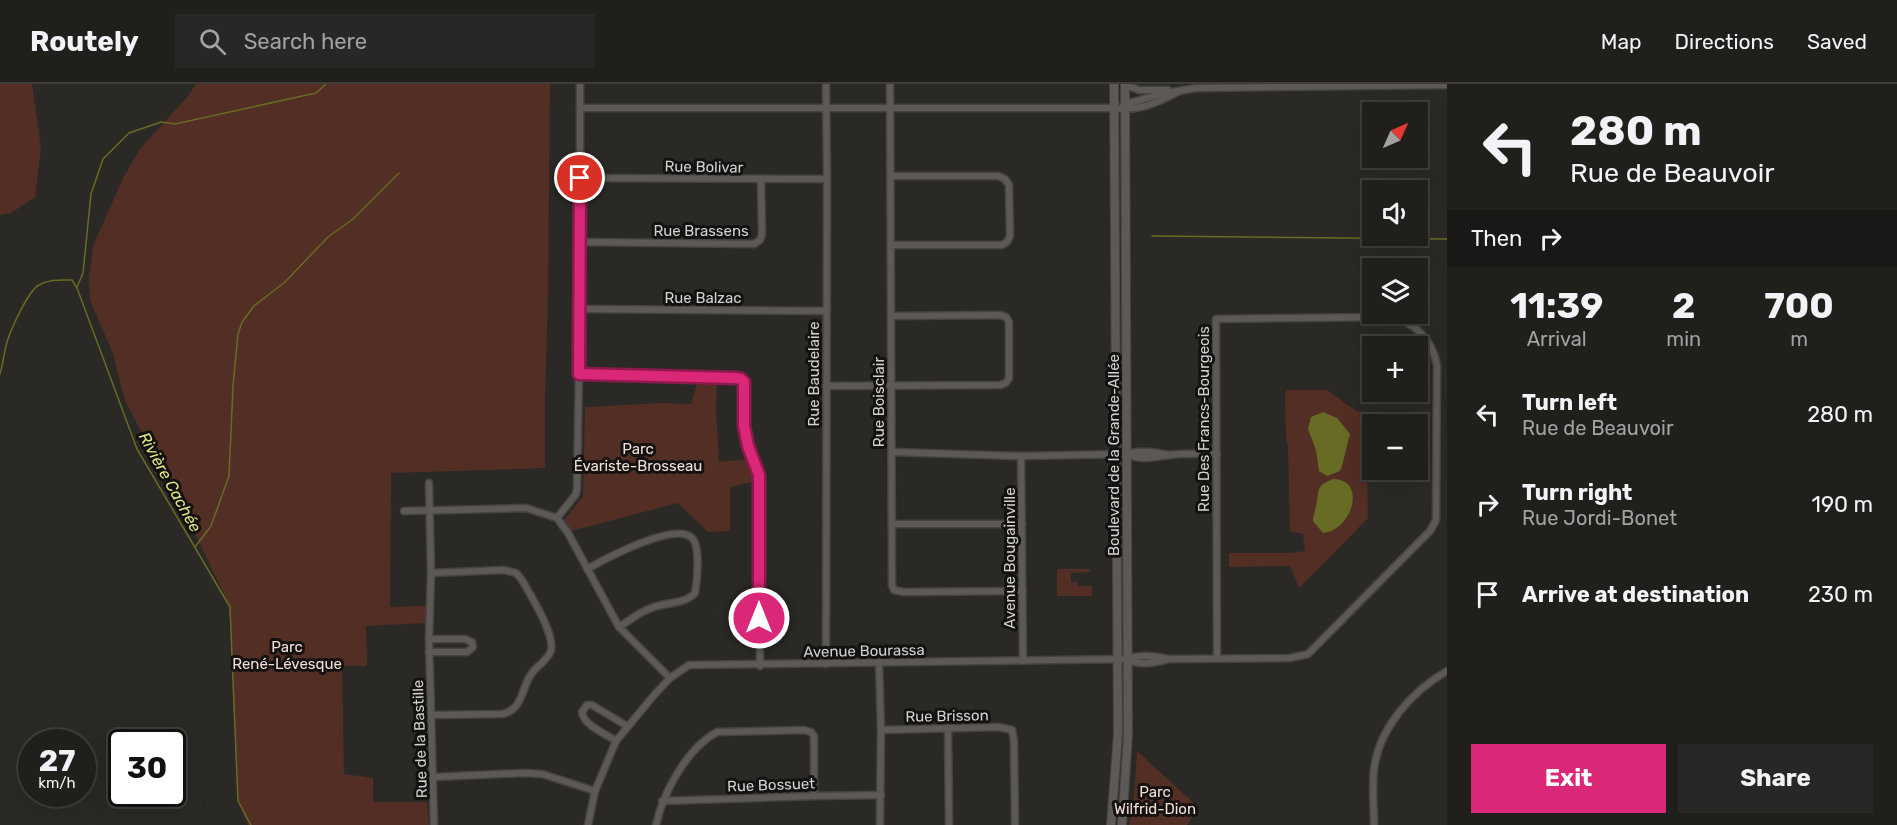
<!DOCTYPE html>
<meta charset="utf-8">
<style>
:root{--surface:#201f1c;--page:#282725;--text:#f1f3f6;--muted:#a2a2a3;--line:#3d3d3b;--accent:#db2777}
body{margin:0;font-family:Rubik,sans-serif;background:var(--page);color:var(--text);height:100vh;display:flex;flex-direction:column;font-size:22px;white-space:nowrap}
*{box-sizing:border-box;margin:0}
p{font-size:20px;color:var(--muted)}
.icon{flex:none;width:33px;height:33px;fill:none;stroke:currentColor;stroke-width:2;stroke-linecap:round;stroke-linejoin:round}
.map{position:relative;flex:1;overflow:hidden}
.panel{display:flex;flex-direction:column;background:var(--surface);width:450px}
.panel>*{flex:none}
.banner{background:#201f1c;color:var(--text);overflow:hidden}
.needle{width:39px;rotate:45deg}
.fabs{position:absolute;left:1362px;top:18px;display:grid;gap:12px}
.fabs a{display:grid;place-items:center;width:66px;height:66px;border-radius:0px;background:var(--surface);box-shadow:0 6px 24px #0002,0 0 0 2px var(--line);font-size:30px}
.speed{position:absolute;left:18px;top:645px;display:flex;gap:12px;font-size:30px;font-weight:700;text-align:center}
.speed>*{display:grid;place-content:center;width:78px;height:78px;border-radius:50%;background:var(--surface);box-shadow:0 6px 24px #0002,0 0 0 2px var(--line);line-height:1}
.speed small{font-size:15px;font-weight:400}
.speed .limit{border:3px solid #111;border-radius:9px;background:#fff;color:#111}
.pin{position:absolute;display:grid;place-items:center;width:51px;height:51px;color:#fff;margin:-26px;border:3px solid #fff;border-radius:50%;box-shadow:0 2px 6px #0007}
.me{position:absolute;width:66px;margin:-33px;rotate:0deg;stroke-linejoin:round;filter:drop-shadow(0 0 4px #0008)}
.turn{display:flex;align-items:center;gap:21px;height:126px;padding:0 24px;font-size:27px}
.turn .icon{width:78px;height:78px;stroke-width:2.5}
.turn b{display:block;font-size:42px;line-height:51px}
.then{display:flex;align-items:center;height:57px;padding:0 24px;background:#0003;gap:12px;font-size:22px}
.eta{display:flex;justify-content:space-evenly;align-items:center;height:102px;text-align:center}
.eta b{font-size:36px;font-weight:700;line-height:42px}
.action{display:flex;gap:12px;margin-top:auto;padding:12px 24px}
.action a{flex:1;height:69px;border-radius:0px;background:var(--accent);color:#fff;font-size:24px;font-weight:700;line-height:69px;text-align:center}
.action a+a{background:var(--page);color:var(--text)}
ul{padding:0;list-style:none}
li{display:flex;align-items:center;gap:18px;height:90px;padding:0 24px}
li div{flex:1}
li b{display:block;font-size:22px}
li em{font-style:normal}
header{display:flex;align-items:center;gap:36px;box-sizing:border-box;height:84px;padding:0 30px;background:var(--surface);border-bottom:2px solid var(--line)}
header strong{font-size:28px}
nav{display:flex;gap:33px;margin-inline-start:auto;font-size:21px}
.search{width:420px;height:54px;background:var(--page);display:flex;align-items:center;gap:15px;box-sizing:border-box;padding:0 21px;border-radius:0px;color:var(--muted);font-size:22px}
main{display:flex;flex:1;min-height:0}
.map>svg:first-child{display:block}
.green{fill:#522e24}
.water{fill:#686b24}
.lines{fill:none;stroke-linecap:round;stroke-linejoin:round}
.stream{stroke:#686b24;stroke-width:1.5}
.minor-casing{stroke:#464441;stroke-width:9}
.tertiary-casing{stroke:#464441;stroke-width:10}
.minor{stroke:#5c5956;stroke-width:6}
.tertiary{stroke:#5c5956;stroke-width:8}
.route-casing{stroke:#8e194d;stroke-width:15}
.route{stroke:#db2777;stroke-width:10}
.labels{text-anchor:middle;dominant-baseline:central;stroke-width:6;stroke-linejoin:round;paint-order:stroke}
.street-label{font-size:15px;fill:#d3d1cf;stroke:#131210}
.park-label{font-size:15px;fill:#f2ddd7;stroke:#131210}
.water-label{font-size:16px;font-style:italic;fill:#e0e683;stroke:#131210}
</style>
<header>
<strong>Routely</strong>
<div class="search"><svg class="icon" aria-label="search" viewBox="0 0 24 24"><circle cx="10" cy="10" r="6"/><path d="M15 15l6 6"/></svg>Search here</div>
<nav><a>Map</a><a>Directions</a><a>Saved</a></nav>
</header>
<main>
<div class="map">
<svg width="1447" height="741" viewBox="0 0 1447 741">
<rect width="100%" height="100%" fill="#2b2926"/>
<g class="green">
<path d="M0 0H32L41 64 35 113 11 129 0 131Z"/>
<path d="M196 0H550L548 210 545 316V384L391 389 390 523 426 522 427 539 366 542 367 582H342L344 690 373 694V718H427L429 741H248L238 717 230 523 190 439 125 317 113 270 90 216 89 194 93 162 123 94 140 65 188 12Z"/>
<path d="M698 296 717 297 716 323 719 378 748 375 756 397 730 403V447L708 448 678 419 571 447 562 438 583 413 585 323 663 319 691 320Z"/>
<path d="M1287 306H1327L1356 327 1366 329 1368 434 1299 504 1290 482 1229 483V469H1290L1305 467 1303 450 1290 447 1288 364 1286 353 1285 310Z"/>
<path d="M1057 485H1090V488L1071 489V498H1077V502H1092V512H1057Z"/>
<path d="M1137 667 1198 723 1187 741H1129L1134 713Z"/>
</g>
<g class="water">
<path d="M1323 328 1337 334 1350 350 1342 382 1340 387 1327 392 1319 387 1316 366 1308 345 1311 333Z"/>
<path d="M1333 395C1367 395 1353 446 1323 449L1313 437C1313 432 1315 428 1316 422 1320 406 1314 403 1333 395Z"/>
</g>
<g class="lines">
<g class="stream">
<path d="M1152 152 1447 155"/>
<path d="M77 203 83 189 91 110 103 75 129 49 161 38 175 40 316 9 326 0"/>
<path d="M0 290C3 280 4 268 7 258 11 245 28 207 39 201 49 195 61 196 72 196L77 204 137 365 230 523 238 717 251 741"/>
<path d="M195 463 211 442 229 392 233 302 238 250 242 238 254 222 285 198 328 153 353 135 399 89"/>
</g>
<g class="minor-casing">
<g id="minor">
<path d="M826 0 827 95 826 580"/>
<path d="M890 0 892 501 894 506 903 508 1023 507"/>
<path d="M1125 1 1139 6H1168"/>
<path d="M1123 21 1164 9 1197 4 1447 1"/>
<path d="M580 24H1114C1143 27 1155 19 1180 7"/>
<path d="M891 92H998L1005 95 1009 101 1010 152 1007 158 1002 161H891"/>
<path d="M580 94 827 95"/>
<path d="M581 158 754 160 760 156 762 150 761 96"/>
<path d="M580 225 826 227"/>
<path d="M579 290 735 294 741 295 744 298V342L748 362 759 391 760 582"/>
<path d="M826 302 1000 301 1006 299 1009 294V238L1006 233 1000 231 891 232"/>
<path d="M892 368 1021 372 1127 370C1142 366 1155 368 1169 371"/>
<path d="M1127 370C1141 377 1154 373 1169 371 1184 369 1201 370 1217 370"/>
<path d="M1021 372 1023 577"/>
<path d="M429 399 431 489 429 555 434 741"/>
<path d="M404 427 526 424 557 434 568 449 619 543 670 594"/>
<path d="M557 434 576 410 577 404 580 225V0"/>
<path d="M892 440H1022"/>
<path d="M587 485C605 475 675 437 692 454 701 463 697 498 695 509 684 521 663 518 649 525 638 529 629 537 619 543"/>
<path d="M431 489 504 486 516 489 522 496C530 511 558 554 550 569 544 580 531 585 527 598 521 612 519 626 503 630L431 631"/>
<path d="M429 555H465L472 558 473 563 467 568H429"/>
<path d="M1127 575C1139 582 1156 579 1169 575"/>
<path d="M879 578 881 646 880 741"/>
<path d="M948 644 949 741"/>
<path d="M881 646 998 643 1012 646 1014 657 1015 741"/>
<path d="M616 657C606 650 583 641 582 628L587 621H592L627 642"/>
<path d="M434 693 523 689 542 690 595 707"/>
<path d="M662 717 814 712 881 711"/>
<path d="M588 741 595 707 616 657 655 610 670 594 689 581 1127 575C1140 570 1156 572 1169 575L1290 574 1308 570 1430 447 1436 436 1437 281C1432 256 1414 236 1388 233L1216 235 1217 574"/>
<path d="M656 741C663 709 687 664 717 648L804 646 811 648 814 652V712"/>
<path d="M1374 741C1374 723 1372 703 1374 685 1379 644 1412 607 1447 587"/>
</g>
</g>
<g class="tertiary-casing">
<g id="tertiary">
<path d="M1111 741 1118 650 1114 0"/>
<path d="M1122 741 1128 651 1125 0"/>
</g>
</g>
<use href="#minor" class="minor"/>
<use href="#tertiary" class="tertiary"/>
</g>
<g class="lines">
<g class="route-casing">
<path id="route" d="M580 94 579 290 735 294 741 295 744 298V342L748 362 759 391V534"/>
</g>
<use href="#route" class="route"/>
</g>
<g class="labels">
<g class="street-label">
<text transform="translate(704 83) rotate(1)">Rue Bolivar</text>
<text x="701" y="147">Rue Brassens</text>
<text x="703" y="214">Rue Balzac</text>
<text transform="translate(814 290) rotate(-90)">Rue Baudelaire</text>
<text transform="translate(879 318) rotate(-90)">Rue Boisclair</text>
<text transform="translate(1204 335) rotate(-90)">Rue Des Francs-Bourgeois</text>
<text transform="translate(1114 371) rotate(-90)">Boulevard de la Grande-Allée</text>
<text transform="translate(1010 474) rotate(-90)">Avenue Bougainville</text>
<text transform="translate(864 567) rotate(-1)">Avenue Bourassa</text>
<text transform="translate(947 632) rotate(-1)">Rue Brisson</text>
<text transform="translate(420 655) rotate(-92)">Rue de la Bastille</text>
<text transform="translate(771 701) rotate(-2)">Rue Bossuet</text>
</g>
<g class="park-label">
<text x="638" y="365">Parc<tspan x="638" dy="17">Évariste-Brosseau</tspan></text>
<text x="287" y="563">Parc<tspan x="287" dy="17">René-Lévesque</tspan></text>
<text x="1155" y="708">Parc<tspan x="1155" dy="17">Wilfrid-Dion</tspan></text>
</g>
<g class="water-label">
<text transform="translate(170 398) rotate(61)">Rivière Cachée</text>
</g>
</g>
</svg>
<div class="fabs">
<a><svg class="needle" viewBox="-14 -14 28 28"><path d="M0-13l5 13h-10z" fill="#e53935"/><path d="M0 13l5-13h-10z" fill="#a2a2a3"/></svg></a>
<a><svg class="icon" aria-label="sound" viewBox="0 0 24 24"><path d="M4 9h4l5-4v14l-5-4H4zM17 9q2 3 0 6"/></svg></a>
<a><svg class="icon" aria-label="layers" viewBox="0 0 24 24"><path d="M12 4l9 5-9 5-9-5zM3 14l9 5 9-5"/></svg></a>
<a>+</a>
<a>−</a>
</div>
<div class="speed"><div>27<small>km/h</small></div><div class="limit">30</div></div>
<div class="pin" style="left:580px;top:94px;background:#d93025"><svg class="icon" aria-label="arrive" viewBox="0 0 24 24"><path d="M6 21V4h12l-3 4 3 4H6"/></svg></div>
<svg class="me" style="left:759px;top:534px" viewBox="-20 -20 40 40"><circle r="17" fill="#db2777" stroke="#fff" stroke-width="3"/><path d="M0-11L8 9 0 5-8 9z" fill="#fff"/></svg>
</div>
<section class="panel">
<div class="banner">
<div class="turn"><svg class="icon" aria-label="left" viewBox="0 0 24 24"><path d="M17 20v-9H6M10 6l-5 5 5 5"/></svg><div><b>280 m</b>Rue de Beauvoir</div></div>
<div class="then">Then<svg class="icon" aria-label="right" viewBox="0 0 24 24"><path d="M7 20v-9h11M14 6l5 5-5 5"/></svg></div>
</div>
<div class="eta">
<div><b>11:39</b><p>Arrival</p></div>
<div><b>2</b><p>min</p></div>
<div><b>700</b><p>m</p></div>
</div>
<ul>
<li><svg class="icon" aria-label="left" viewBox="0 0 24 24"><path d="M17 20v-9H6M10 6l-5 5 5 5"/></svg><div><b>Turn left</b><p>Rue de Beauvoir</p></div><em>280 m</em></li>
<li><svg class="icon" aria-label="right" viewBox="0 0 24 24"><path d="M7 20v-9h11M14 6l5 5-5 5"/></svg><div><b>Turn right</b><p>Rue Jordi-Bonet</p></div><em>190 m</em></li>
<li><svg class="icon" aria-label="arrive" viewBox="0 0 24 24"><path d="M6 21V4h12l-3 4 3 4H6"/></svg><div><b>Arrive at destination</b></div><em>230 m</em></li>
</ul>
<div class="action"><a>Exit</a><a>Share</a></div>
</section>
</main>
